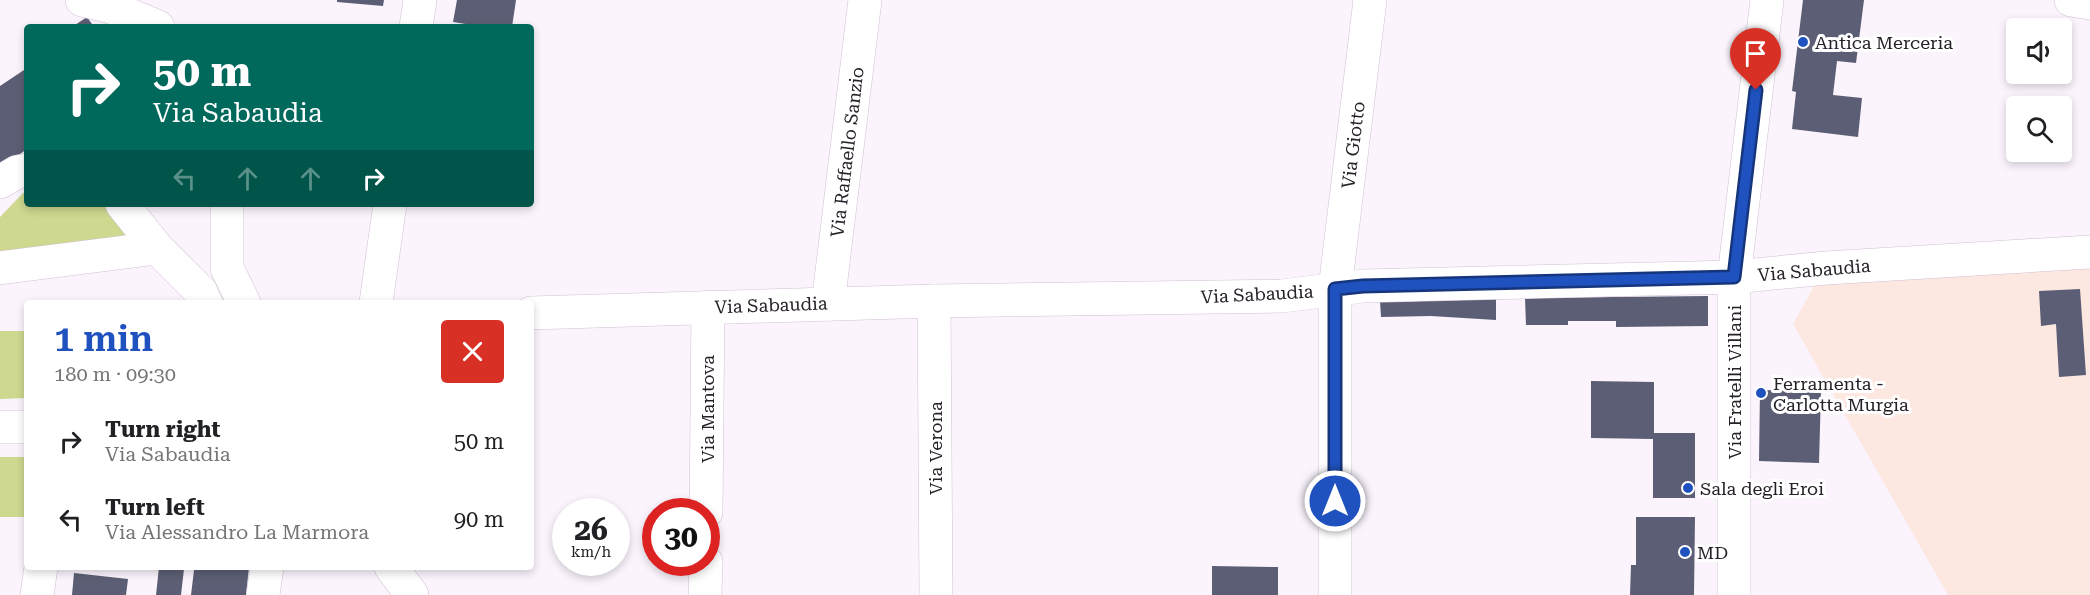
<!DOCTYPE html>
<meta charset="utf-8">
<style>
:root{--surface:#fff;--page:#f6f6f6;--text:#202124;--muted:#757577;--accent:#2052bf}
body{margin:0;font-family:"Roboto Serif",serif;background:var(--page);color:var(--text);height:100vh;display:flex;flex-direction:column;font-size:22px;white-space:nowrap}
*{box-sizing:border-box;margin:0}
p{font-size:20px;color:var(--muted)}
.icon{flex:none;width:33px;height:33px;fill:none;stroke:currentColor;stroke-width:2;stroke-linecap:round;stroke-linejoin:round}
.map{position:relative;flex:1;overflow:hidden}
.sheet{position:absolute;left:24px;top:300px;width:510px;height:270px;display:flex;flex-direction:column;background:var(--surface);border-radius:6px;box-shadow:0 3px 9px #0003}
.sheet>*{flex:none}
.guide{position:absolute;left:24px;top:24px;width:510px;height:183px;border-radius:6px;box-shadow:0 3px 9px #0003;background:#00695c;color:#fff;overflow:hidden}
.fabs{position:absolute;left:2006px;top:18px;display:grid;gap:12px}
.fabs a{display:grid;place-items:center;width:66px;height:66px;border-radius:6px;background:var(--surface);box-shadow:0 3px 9px #0003;font-size:30px}
.speed{position:absolute;left:552px;top:498px;display:flex;gap:12px;font-size:30px;font-weight:700;text-align:center}
.speed>*{display:grid;place-content:center;width:78px;height:78px;border-radius:50%;background:var(--surface);box-shadow:0 3px 9px #0003;line-height:1}
.speed small{font-size:15px;font-weight:400}
.speed .limit{border:9px solid #d22;background:#fff;color:#111}
.pin{position:absolute;display:grid;place-items:center;width:51px;height:51px;color:#fff;margin:-62px -26px;border-radius:50% 50% 50% 0;rotate:-45deg;box-shadow:0 0 6px #0007}
.pin .icon{rotate:45deg}
.me{position:absolute;width:66px;margin:-33px;rotate:0deg;stroke-linejoin:round;filter:drop-shadow(0 0 4px #0008)}
.turn{display:flex;align-items:center;gap:21px;height:126px;padding:0 30px;font-size:27px}
.turn .icon{width:78px;height:78px;stroke-width:2.5}
.turn b{display:block;font-size:42px;line-height:51px}
.lanes{display:flex;align-items:center;height:57px;padding:0 30px;background:#0003;justify-content:center;gap:30px;direction:ltr}
.lanes .off{opacity:.35}
.round{display:grid;place-items:center;flex:none;width:63px;height:63px;border-radius:6px;background:var(--page)}
.headline{display:flex;align-items:center;justify-content:space-between;height:102px;padding:0 30px}
h1{font-size:36px;font-weight:600;line-height:45px;color:var(--accent)}
ul{padding:0;list-style:none}
li{display:flex;align-items:center;gap:18px;height:78px;padding:0 30px}
li div{flex:1}
li b{display:block;font-size:22px}
li em{font-style:normal}
.map>svg:first-child{display:block}
.industrial{fill:#fce8e0}
.green{fill:#ced88e}
.building{fill:#5c5e75}
.lines{fill:none;stroke-linecap:round;stroke-linejoin:round}
.minor-casing{stroke:#d2bfd5;stroke-width:34}
.minor{stroke:#fff;stroke-width:33}
.route-casing{stroke:#15357c;stroke-width:15}
.route{stroke:#2052bf;stroke-width:10}
.poi-dot{fill:#2052bf;stroke:#fff;stroke-width:2}
.labels{text-anchor:middle;dominant-baseline:central;stroke-width:6;stroke-linejoin:round;paint-order:stroke}
.poi-label{font-size:18px;fill:#272029;stroke:#fff;text-anchor:start}
.street-label{font-size:18px;fill:#272029;stroke:#fff}
</style>
<div class="map">
<svg width="2090" height="595" viewBox="0 0 2090 595">
<rect width="100%" height="100%" fill="#fbf4fd"/>
<path class="industrial" d="M2090 255V595H1948L1793 324 1823 270Z"/>
<g class="green">
<path d="M23 193H27V204H100L113 210 131 237 0 255V217Z"/>
<path d="M0 331H27V398L0 399Z"/>
<rect x="0" y="457" width="27" height="60"/>
</g>
<g class="building">
<path d="M337 0H384L383 6 337 2Z"/>
<path d="M457 0H516L512 27H484L453 22Z"/>
<path d="M1803 0H1864L1856 63 1837 61 1833 95 1862 98 1858 137 1792 129 1796 92 1792 91Z"/>
<path d="M87 17 94 27H72Z"/>
<path d="M27 68V149L2 167 0 164V86Z"/>
<path d="M2080 289 2086 375 2059 377 2056 324 2041 326 2039 291Z"/>
<path d="M1708 296V326L1616 327V321H1568V325H1526L1525 298Z"/>
<path d="M1496 299V320L1431 316 1381 317 1380 301Z"/>
<path d="M1591 381 1654 382V433H1695V498H1653V439L1591 438Z"/>
<path d="M1760 390 1821 391 1819 463 1759 461Z"/>
<path d="M1636 517H1695L1694 595H1630L1631 565H1636Z"/>
<path d="M1212 566 1278 567V595H1212Z"/>
<path d="M159 567H249L246 595H191L194 570 184 569 181 595H156Z"/>
<path d="M74 573 128 579 126 595H72Z"/>
</g>
<g class="lines">
<g class="minor-casing">
<g id="minor">
<path d="M82 0 111 7 158 27"/>
<path d="M2071 0 2090 3"/>
<path d="M416 27 420 0"/>
<path d="M0 182 17 172 27 170"/>
<path d="M122 204 157 248"/>
<path d="M227 204V268L244 303"/>
<path d="M0 268 157 248 201 292 206 303"/>
<path d="M934 301 936 595"/>
<path d="M376 303 390 204"/>
<path d="M828 304 865 0"/>
<path d="M531 313 934 301 1282 296 1363 286 1734 277 1826 268 2090 252"/>
<path d="M0 427H27"/>
<path d="M706 512 708 307"/>
<path d="M391 567 412 595"/>
<path d="M37 595 41 567"/>
<path d="M263 595 267 567"/>
<path d="M705 595 706 562"/>
<path d="M1335 595V289L1370 0"/>
<path d="M1734 595V277L1767 0"/>
</g>
</g>
<use href="#minor" class="minor"/>
</g>
<g class="lines">
<g class="route-casing">
<path id="route" d="M1335 501V289L1363 286 1734 277 1756 90"/>
</g>
<use href="#route" class="route"/>
</g>
<g class="poi-dot">
<circle cx="1803" cy="42" r="6"/>
<circle cx="1761" cy="393" r="6"/>
<circle cx="1688" cy="488" r="6"/>
<circle cx="1685" cy="552" r="6"/>
</g>
<g class="labels">
<g class="poi-label">
<text x="1815" y="42">Antica Merceria</text>
<text x="1773" y="383">Ferramenta -<tspan x="1773" dy="21">Carlotta Murgia</tspan></text>
<text x="1700" y="488">Sala degli Eroi</text>
<text x="1697" y="552">MD</text>
</g>
<g class="street-label">
<text transform="translate(1353 145) rotate(-83)">Via Giotto</text>
<text transform="translate(847 152) rotate(-83)">Via Raffaello Sanzio</text>
<text transform="translate(1814 270) rotate(-5)">Via Sabaudia</text>
<text transform="translate(1257 294) rotate(-3)">Via Sabaudia</text>
<text transform="translate(771 305) rotate(-2)">Via Sabaudia</text>
<text transform="translate(1734 382) rotate(-90)">Via Fratelli Villani</text>
<text transform="translate(707 409) rotate(-90)">Via Mantova</text>
<text transform="translate(935 448) rotate(-90)">Via Verona</text>
</g>
</g>
</svg>
<div class="fabs">
<a><svg class="icon" aria-label="sound" viewBox="0 0 24 24"><path d="M4 9h4l5-4v14l-5-4H4zM17 9q2 3 0 6"/></svg></a>
<a><svg class="icon" aria-label="search" viewBox="0 0 24 24"><circle cx="10" cy="10" r="6"/><path d="M15 15l6 6"/></svg></a>
</div>
<div class="speed"><div>26<small>km/h</small></div><div class="limit">30</div></div>
<div class="pin" style="left:1756px;top:90px;background:#d93025"><svg class="icon" aria-label="arrive" viewBox="0 0 24 24"><path d="M6 21V4h12l-3 4 3 4H6"/></svg></div>
<svg class="me" style="left:1335px;top:501px" viewBox="-20 -20 40 40"><circle r="17" fill="#2052bf" stroke="#fff" stroke-width="3"/><path d="M0-11L8 9 0 5-8 9z" fill="#fff"/></svg>
<div class="guide">
<div class="turn"><svg class="icon" aria-label="right" viewBox="0 0 24 24"><path d="M7 20v-9h11M14 6l5 5-5 5"/></svg><div><b>50 m</b>Via Sabaudia</div></div>
<div class="lanes"><svg class="icon off" aria-label="left" viewBox="0 0 24 24"><path d="M17 20v-9H6M10 6l-5 5 5 5"/></svg><svg class="icon off" aria-label="ahead" viewBox="0 0 24 24"><path d="M12 20V5M6 11l6-6 6 6"/></svg><svg class="icon off" aria-label="ahead" viewBox="0 0 24 24"><path d="M12 20V5M6 11l6-6 6 6"/></svg><svg class="icon" aria-label="right" viewBox="0 0 24 24"><path d="M7 20v-9h11M14 6l5 5-5 5"/></svg></div>
</div>
<section class="sheet">
<div class="headline"><div><h1>1 min</h1><p>180 m · 09:30</p></div><a class="round" style="background:#d93025;color:#fff"><svg class="icon" aria-label="close" viewBox="0 0 24 24"><path d="M6 6l12 12M18 6L6 18"/></svg></a></div>
<ul>
<li><svg class="icon" aria-label="right" viewBox="0 0 24 24"><path d="M7 20v-9h11M14 6l5 5-5 5"/></svg><div><b>Turn right</b><p>Via Sabaudia</p></div><em>50 m</em></li>
<li><svg class="icon" aria-label="left" viewBox="0 0 24 24"><path d="M17 20v-9H6M10 6l-5 5 5 5"/></svg><div><b>Turn left</b><p>Via Alessandro La Marmora</p></div><em>90 m</em></li>
</ul>
</section>
</div>
